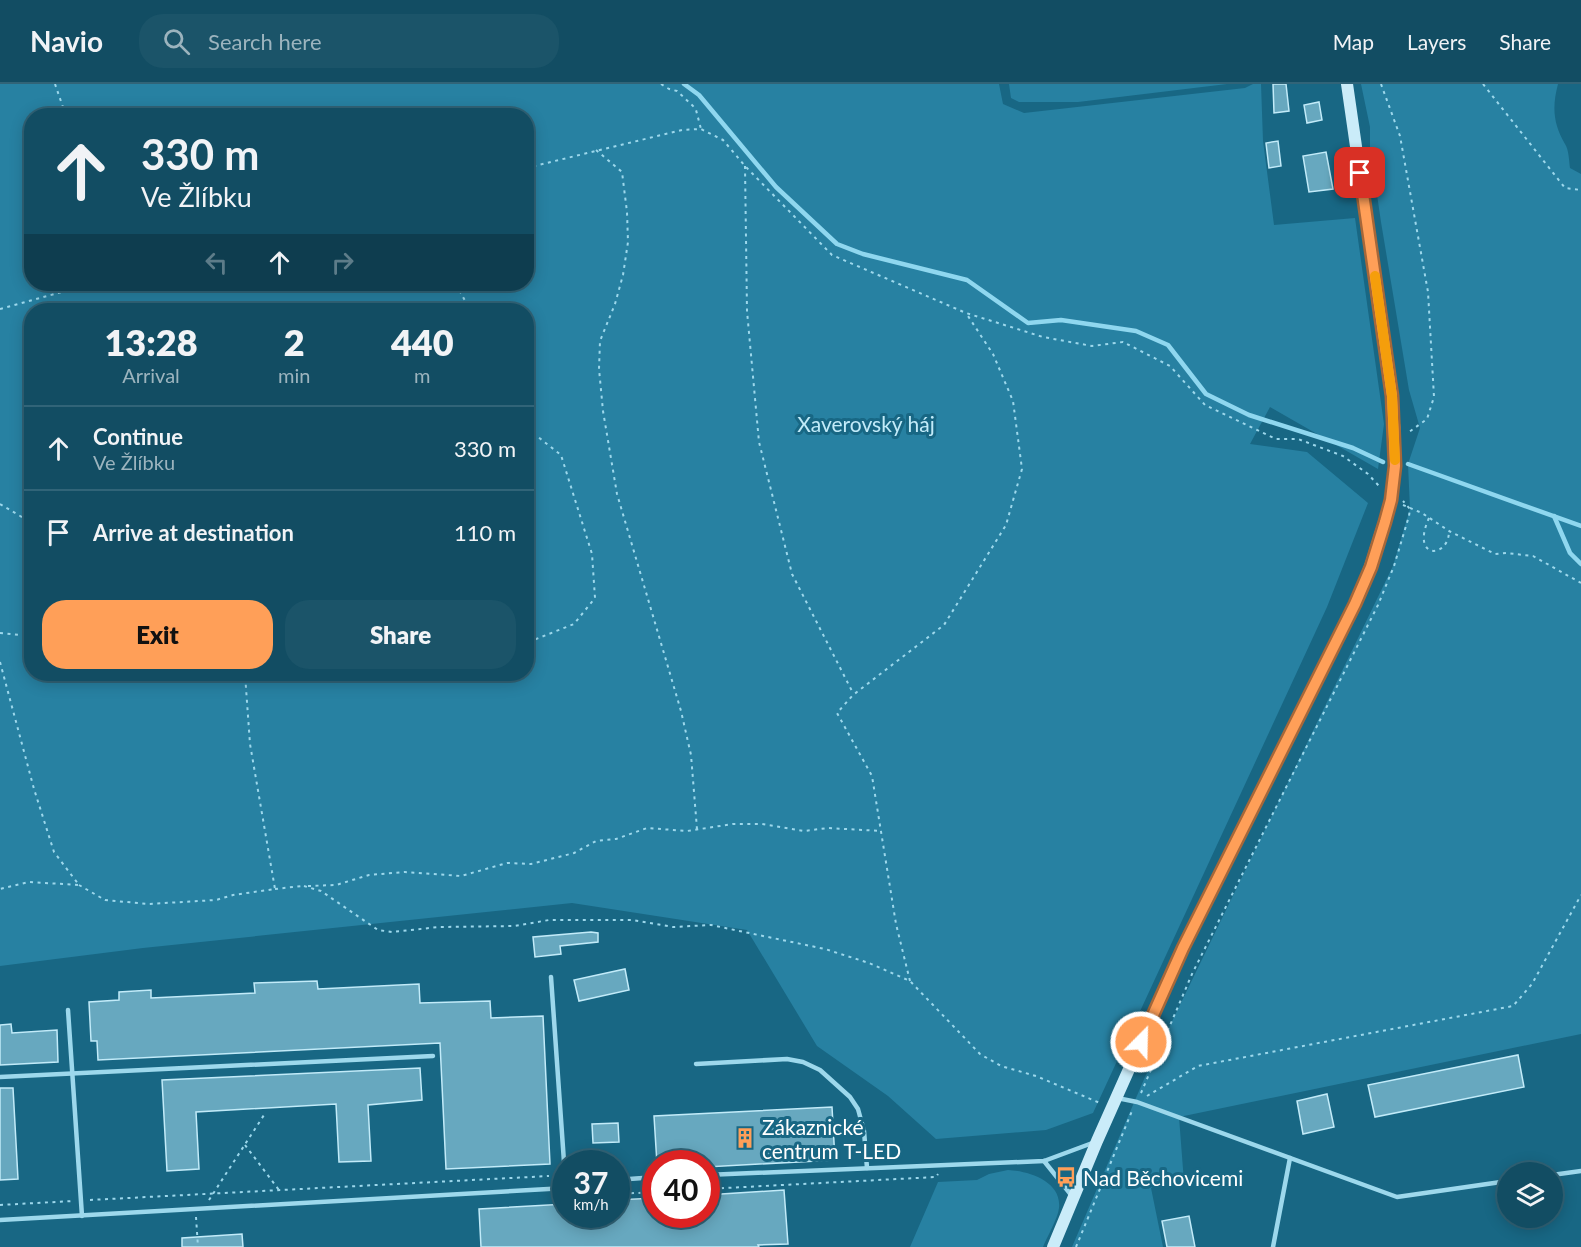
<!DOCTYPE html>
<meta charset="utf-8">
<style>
:root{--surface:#124d63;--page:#1b5469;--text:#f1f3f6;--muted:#9cb4be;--line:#316478;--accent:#ff9f58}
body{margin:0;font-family:Lato,sans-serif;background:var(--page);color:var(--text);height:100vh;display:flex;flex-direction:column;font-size:22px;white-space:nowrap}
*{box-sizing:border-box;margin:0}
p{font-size:20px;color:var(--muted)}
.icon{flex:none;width:33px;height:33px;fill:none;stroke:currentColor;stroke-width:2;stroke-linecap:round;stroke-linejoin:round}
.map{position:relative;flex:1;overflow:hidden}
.drawer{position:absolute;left:24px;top:219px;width:510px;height:378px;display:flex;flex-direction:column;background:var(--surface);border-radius:24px;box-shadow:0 3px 15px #0003,0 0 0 2px var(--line)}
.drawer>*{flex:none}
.guide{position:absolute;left:24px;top:24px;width:510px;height:183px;border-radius:24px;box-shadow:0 3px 15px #0003,0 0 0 2px var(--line);background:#124d63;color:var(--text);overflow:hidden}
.controls{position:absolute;left:1497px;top:1078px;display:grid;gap:12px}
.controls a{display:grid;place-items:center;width:66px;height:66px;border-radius:50%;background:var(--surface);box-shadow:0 3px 15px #0003,0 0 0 2px var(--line);font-size:30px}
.speed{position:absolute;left:552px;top:1066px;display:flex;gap:12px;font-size:30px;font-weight:700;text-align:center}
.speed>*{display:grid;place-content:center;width:78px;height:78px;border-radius:50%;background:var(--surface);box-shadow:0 3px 15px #0003,0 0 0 2px var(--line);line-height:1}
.speed small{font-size:15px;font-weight:400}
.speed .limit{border:9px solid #d22;background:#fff;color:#111}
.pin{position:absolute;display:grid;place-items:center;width:51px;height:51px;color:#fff;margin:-26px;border-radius:12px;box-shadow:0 3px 9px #0006}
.me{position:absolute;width:66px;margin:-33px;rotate:23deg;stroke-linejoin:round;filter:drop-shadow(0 0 4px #0008)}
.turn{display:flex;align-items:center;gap:21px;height:126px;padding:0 18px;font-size:27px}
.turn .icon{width:78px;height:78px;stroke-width:2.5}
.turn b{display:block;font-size:42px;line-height:51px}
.lanes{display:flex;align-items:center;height:57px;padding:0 18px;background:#0003;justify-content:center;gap:30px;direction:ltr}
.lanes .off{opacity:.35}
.eta{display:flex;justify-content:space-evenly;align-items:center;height:102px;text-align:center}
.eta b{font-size:36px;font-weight:800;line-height:42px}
.button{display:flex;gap:12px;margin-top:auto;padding:12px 18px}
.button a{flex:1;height:69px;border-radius:24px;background:var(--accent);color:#111;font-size:24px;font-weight:800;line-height:69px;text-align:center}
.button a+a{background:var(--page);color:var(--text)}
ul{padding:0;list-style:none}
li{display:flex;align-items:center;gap:18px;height:84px;padding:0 18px;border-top:2px solid var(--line)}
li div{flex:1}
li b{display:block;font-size:22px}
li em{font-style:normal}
header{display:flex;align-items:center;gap:36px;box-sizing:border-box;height:84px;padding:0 30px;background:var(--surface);border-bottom:2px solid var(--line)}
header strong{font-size:28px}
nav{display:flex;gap:33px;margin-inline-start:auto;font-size:21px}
.search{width:420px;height:54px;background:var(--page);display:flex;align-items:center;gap:15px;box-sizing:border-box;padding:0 21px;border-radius:24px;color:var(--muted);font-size:22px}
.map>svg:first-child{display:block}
.green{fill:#2781a2;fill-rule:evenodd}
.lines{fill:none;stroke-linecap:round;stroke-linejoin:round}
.stream{stroke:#8fd7ef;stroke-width:4.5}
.building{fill:#67a8bf;stroke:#c2ebf9;stroke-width:1.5}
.path{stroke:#9dd8ec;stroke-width:2;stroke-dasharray:3 4.5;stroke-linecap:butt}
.lane{stroke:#9dd8ec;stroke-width:4.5}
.secondary{stroke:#caecf9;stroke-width:12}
.route-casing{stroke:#a66739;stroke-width:15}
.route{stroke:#ff9f58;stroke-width:10}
.slow{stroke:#f59e0b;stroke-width:10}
.labels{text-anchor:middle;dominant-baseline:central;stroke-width:6;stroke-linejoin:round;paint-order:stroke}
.park-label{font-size:21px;fill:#c2ebf9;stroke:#186784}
.poi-label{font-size:21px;fill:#fff;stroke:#186784;text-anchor:start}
</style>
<header>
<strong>Navio</strong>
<div class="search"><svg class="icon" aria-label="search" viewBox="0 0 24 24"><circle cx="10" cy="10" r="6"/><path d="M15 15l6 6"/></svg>Search here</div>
<nav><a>Map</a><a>Layers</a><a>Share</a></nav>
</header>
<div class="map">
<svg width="1581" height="1163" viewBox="0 0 1581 1163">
<rect width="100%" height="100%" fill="#186784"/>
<g class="green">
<path d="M0 0H999L1003 20 1024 29 1245 4 1253 0H1261L1263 57 1274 141 1355 134 1384 340 1378 385 1270 323 1250 360 1307 368 1368 419 1327 523 1093 1029 1046 1046 936 1055 888 1012 817 962 747 846 572 819 143 864 0 882ZM32 32H526V200H32ZM526 226V590H32V226Z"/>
<path d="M1009 0H1227L1078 18H1019L1011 14Z"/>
<path d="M1361 0H1558C1552 23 1553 39 1565 60 1569 66 1569 77 1570 84L1581 90V950L1179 1033 1184 1098 1151 1104 1163 1163H1072L1145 993 1393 482 1410 425 1408 380 1420 344 1409 306 1381 138 1370 63V43Z"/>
<path d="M1008 1086C1028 1087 1062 1097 1059 1124 1058 1134 1047 1153 1043 1163H910L938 1098 977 1096 989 1090Z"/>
</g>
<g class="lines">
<g class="stream">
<path d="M684 0 699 11 776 103 837 160 863 170 967 196 1028 239 1061 236 1136 247 1168 261 1206 310 1249 331 1353 364 1383 378"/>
<path d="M1408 380 1581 442"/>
<path d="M1554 432 1570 469 1581 480"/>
</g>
</g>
<g class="building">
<path d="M1273 0H1286L1289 27 1274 29Z"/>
<path d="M1319 18 1322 36 1307 39 1304 21Z"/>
<path d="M1278 57 1281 82 1269 84 1266 59Z"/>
<path d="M1326 68 1333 105 1309 108 1303 72Z"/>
<path d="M591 848 598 849V858L560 862 561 870 535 873 533 853Z"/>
<path d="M625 885 629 906 579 917 574 896Z"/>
<path d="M317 897 318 905 419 900 420 919 490 917 491 934 543 932 550 1080 446 1085 440 959 98 976 97 957H91L89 918 119 916V908L151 906V914L255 909 254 899Z"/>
<path d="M11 940 12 949 57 946 58 978 0 981V941Z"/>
<path d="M1518 971 1524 1003 1375 1033 1368 1001Z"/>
<path d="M420 984 422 1016 368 1021 371 1077 339 1078 336 1020 196 1028 199 1085 167 1087 162 996Z"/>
<path d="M0 1004H13L18 1095 0 1096Z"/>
<path d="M1327 1010 1334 1043 1303 1050 1297 1017Z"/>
<path d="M832 1023 835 1076 706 1083V1080H657L654 1032Z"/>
<path d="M618 1039 619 1058 593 1059 592 1040Z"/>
<path d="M784 1106 788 1160 758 1161 759 1163H481L479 1125 566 1120V1131H616V1116L656 1114V1131H706V1111Z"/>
<path d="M1189 1132 1195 1163H1167L1162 1137Z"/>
<path d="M242 1150 243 1163H182V1154Z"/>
</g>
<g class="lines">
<g class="path">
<path d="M55 0 66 32"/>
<path d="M661 0 669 5 677 7 693 22 696 26 701 45"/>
<path d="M1381 0 1400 52 1428 208 1434 313 1427 335 1409 348"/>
<path d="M1483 0 1565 104 1581 106"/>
<path d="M596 66 622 88 627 128 628 158 623 191 615 220 600 257 599 285 603 327 617 410 681 627 691 671 697 745"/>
<path d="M745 82 747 227 759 358 792 490 853 609"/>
<path d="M526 84 682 46 701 45 723 56 745 82 832 171 966 229 1043 253 1092 262 1123 258 1170 282 1205 321 1276 355H1298L1343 372 1368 390 1379 402"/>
<path d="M456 200 470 226"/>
<path d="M0 225 91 200"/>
<path d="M526 336 533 349 561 371 592 470 595 514 574 540 526 559"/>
<path d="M0 420 32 439"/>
<path d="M1403 421 1422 429 1449 447 1495 470 1506 469 1533 472 1581 499"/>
<path d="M1429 434C1410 476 1449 475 1449 447"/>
<path d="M0 549 32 552"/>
<path d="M0 578 34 705 54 768 79 801 29 798 0 805"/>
<path d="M79 801 105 816 148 820 216 816 233 811 275 805 250 660 245 590"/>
<path d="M304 802 321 807 378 846 392 848 439 843 514 842 549 836H632L673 843 711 841 825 865 869 879 910 897 980 970 1001 982 1036 992 1100 1019"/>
<path d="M308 802 336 801 369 791 405 788 461 792 507 779 531 780 574 769 596 757 616 755 647 744 687 747 733 740H762L804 747 828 744 881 747"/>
<path d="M275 805 302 802"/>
<path d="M910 897 896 840 872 692 837 629 853 611 944 541 1006 441 1022 385 1013 317 993 270 966 229"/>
<path d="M1141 1009 1192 890 1378 521 1394 482 1409 432 1410 425 1403 417"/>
<path d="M1147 1012 1198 982 1513 922 1532 900 1581 811"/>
<path d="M245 1061 279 1106"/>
<path d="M706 1105 936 1093 938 1090"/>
<path d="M616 1110 656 1108"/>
<path d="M90 1116 549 1092"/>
<path d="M209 1116 264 1031"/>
<path d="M0 1121 73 1117"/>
<path d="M196 1133 198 1163"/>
<path d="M1076 1163 1132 1027"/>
</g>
<g class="lane">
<path d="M551 893 564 1078 555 1106"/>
<path d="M68 926 82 1132"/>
<path d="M696 980 787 975 803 978 820 986 850 1013 858 1025 864 1047 867 1084"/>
<path d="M0 993 433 972"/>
<path d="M1117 1014 1137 1018 1397 1113 1508 1097"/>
<path d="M1044 1077 1072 1112"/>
<path d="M706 1091 1044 1077 1095 1058"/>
<path d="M1552 1091 1581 1087"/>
<path d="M616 1096 656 1093"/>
<path d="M0 1136 566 1104"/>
<path d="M1273 1163 1290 1074"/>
</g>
<path class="secondary" d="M1053 1163 1097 1057 1183 864 1355 520 1370 483 1391 416 1395 382V353L1392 312 1347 0"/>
</g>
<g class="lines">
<g class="route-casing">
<path id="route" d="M1141 958 1183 864 1355 520 1371 483 1385 438 1391 416 1395 382 1392 312 1360 89"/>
</g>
<use href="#route" class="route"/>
<path class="slow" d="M1375 192 1392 312 1395 376"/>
</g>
<defs>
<g id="building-bare" transform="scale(1.62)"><path d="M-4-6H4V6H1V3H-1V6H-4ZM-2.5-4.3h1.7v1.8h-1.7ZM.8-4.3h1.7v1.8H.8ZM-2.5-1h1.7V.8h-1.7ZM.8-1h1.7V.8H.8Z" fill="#ff9f58" stroke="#186784" stroke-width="2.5" paint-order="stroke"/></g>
<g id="bus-bare" transform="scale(1.62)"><path d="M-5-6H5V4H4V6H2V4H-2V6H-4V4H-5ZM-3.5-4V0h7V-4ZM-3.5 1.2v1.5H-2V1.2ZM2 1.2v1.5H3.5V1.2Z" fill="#ff9f58" stroke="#186784" stroke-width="2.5" paint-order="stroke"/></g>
</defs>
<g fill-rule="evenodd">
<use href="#building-bare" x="745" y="1054"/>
<use href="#bus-bare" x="1066" y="1093"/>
</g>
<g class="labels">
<g class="park-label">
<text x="866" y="339">Xaverovský háj</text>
</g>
<g class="poi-label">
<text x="762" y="1042">Zákaznické<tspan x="762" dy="24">centrum T-LED</tspan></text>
<text x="1083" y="1093">Nad Běchovicemi</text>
</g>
</g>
</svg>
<div class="controls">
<a><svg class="icon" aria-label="layers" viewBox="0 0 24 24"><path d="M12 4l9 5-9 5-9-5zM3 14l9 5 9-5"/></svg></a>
</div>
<div class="speed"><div>37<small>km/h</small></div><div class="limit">40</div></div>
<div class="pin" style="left:1360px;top:89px;background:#d93025"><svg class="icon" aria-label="arrive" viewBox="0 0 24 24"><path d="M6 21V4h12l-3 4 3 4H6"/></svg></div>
<svg class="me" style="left:1141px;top:958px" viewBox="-20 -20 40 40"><circle r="17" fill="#ff9f58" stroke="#fff" stroke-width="3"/><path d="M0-11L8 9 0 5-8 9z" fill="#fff"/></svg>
<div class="guide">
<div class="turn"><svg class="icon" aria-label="ahead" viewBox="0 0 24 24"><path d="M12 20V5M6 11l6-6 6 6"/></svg><div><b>330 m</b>Ve Žlíbku</div></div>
<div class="lanes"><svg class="icon off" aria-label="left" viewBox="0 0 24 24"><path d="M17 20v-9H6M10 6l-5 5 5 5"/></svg><svg class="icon" aria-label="ahead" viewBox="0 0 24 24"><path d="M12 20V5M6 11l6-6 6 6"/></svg><svg class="icon off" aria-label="right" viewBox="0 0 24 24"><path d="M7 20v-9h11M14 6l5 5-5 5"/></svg></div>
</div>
<section class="drawer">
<div class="eta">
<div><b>13:28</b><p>Arrival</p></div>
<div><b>2</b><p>min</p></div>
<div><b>440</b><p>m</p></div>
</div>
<ul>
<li><svg class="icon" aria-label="ahead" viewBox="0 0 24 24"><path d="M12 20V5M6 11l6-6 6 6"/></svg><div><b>Continue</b><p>Ve Žlíbku</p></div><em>330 m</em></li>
<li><svg class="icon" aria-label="arrive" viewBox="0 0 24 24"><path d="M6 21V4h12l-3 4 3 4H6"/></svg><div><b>Arrive at destination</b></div><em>110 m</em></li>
</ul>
<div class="button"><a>Exit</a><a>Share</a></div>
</section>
</div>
